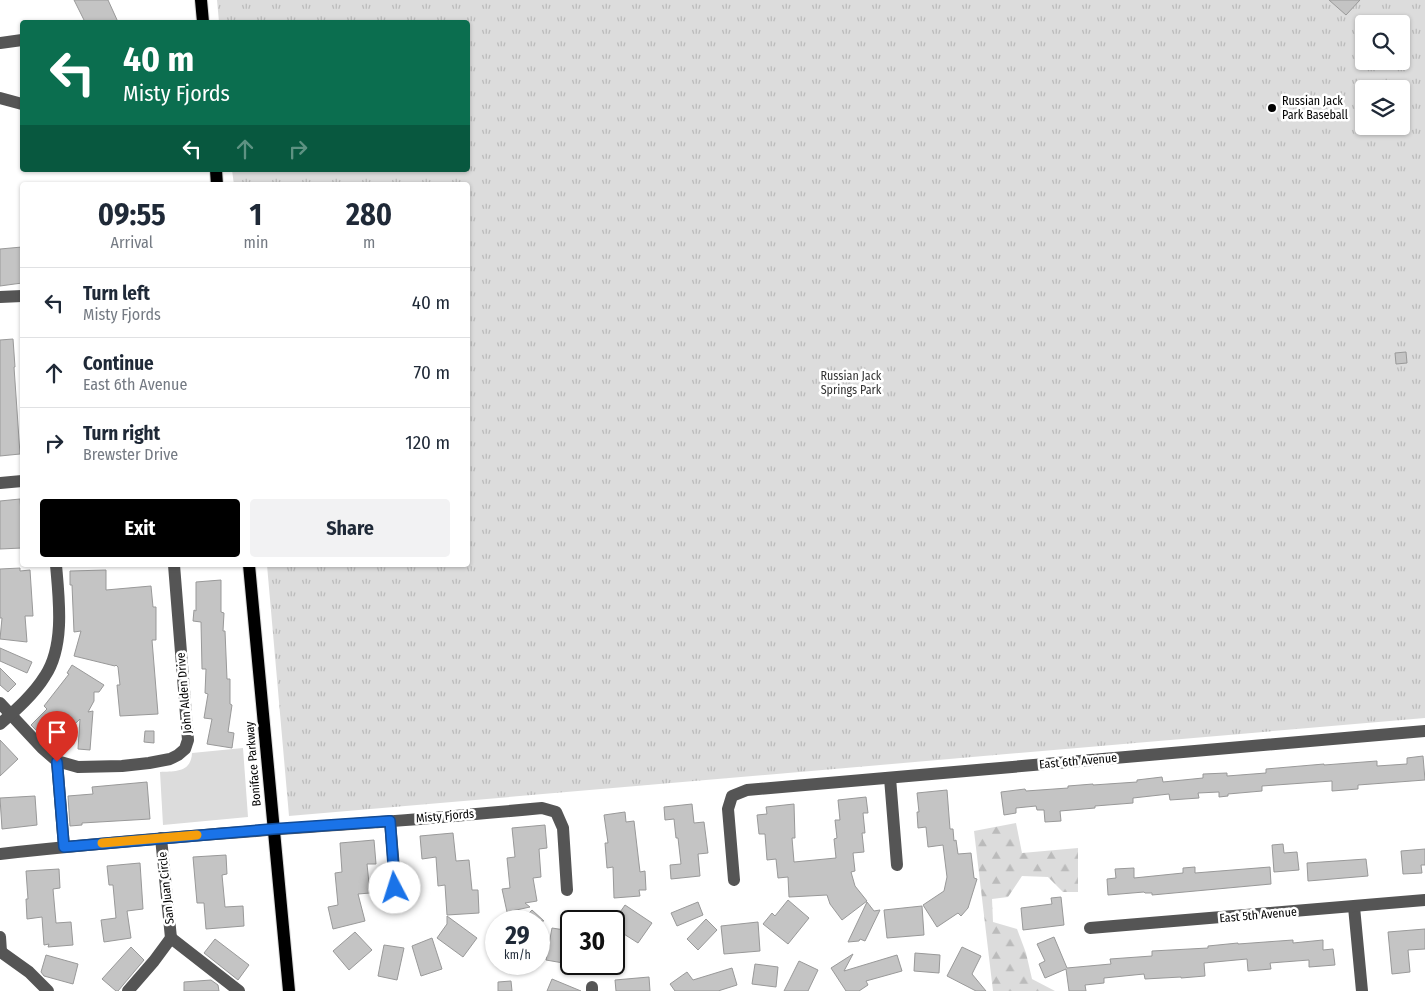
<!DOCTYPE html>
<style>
:root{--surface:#fff;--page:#f2f2f3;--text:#1f2937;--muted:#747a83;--line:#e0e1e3;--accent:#000}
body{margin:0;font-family:"Fira Sans Condensed",sans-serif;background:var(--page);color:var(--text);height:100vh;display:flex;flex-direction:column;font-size:19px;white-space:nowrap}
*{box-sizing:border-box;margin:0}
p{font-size:16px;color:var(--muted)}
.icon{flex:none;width:28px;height:28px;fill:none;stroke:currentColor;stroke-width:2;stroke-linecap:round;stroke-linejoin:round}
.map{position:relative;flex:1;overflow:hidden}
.panel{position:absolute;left:20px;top:182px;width:450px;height:385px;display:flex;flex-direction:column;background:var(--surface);border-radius:5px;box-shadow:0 1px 4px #0004}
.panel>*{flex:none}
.banner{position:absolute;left:20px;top:20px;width:450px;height:152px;border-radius:5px;box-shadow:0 1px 4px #0004;background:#0b6e4f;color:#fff;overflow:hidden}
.controls{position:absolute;left:1355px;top:15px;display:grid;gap:10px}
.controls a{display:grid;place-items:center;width:55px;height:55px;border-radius:5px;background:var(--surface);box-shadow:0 1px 4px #0004;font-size:25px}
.speed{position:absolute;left:485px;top:910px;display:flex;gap:10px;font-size:25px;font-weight:700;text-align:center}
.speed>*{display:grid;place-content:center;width:65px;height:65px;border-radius:50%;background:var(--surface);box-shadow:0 1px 4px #0004;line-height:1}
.speed small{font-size:12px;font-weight:400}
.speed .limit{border:2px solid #111;border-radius:8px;background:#fff;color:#111}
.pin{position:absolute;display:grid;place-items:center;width:42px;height:42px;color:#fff;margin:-51px -21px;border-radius:50% 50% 50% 0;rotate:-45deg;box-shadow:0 0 5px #0007}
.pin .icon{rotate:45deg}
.me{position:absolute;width:55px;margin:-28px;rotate:355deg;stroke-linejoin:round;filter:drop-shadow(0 0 4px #0008)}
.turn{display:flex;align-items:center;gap:18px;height:105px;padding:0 20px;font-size:22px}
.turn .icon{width:65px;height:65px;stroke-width:2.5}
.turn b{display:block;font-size:35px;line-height:42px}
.lanes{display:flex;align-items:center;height:48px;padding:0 20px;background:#0003;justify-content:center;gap:25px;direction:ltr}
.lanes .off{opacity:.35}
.eta{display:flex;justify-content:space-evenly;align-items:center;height:85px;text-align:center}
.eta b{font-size:30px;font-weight:700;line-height:35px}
.action{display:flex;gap:10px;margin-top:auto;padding:10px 20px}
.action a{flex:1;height:58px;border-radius:5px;background:var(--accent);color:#fff;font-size:20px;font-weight:700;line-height:58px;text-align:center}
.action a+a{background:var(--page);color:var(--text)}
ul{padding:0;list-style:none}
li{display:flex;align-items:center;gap:15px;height:70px;padding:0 20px;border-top:1px solid var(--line)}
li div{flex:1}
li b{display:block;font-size:19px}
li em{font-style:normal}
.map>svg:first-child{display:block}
.grass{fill:#dcdcdc}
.forest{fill:url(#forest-firs)}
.park{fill:url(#park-tufts);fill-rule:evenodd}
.building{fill:#c4c4c4;stroke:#999}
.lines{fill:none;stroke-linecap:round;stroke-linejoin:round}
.major-casing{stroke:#dbdbdb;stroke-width:14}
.minor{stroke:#555;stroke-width:12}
.major{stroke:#000;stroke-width:12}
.route-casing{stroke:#114b97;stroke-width:12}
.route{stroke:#1a73e8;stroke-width:9}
.slow{stroke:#f59e0b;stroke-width:9}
.poi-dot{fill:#000;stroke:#fff;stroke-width:2}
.labels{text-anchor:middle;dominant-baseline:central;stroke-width:5;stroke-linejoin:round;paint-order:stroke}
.poi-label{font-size:12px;fill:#000;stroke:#fff;text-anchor:start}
.park-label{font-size:12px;fill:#333;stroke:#fff}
.street-label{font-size:12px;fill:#000;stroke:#fff}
</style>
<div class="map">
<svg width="1425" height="991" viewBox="0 0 1425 991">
<defs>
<pattern id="forest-firs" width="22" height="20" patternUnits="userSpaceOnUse" patternTransform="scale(1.25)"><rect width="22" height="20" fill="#dcdcdc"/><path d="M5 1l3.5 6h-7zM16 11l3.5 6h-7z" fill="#bbb"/></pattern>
<pattern id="park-tufts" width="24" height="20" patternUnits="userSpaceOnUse" patternTransform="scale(1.25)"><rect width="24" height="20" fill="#dcdcdc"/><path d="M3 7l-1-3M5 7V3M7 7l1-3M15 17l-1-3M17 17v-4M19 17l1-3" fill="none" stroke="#bbb"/></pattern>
</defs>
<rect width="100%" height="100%" fill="#fff"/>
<path class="grass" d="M243 748 248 817 163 825 160 772C175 771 191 773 192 753Z"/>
<path class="forest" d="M1016 823 1022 853 1078 848V892H1063L1048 877 1022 876 1008 897 992 899 993 922 1017 929 1026 953 1032 979 1055 991H993L974 831Z"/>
<path class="park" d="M217 0H1425V718L289 816 267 565H468V185H234L232 170H468V22H219ZM1364 24H1401V61H1364ZM1364 89H1401V126H1364Z"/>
<g class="building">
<path d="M74 0H108L118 22H85Z"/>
<path d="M1329 0H1360L1346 15Z"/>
<path d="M22 247V283L0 286V249Z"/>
<path d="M13 339 15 367H14L20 454 0 456V340Z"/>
<path d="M1406 352 1407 363 1396 364 1395 353Z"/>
<path d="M20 499 22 527V548L0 549V501Z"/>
<path d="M20 568V571L30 570 33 616H25L27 642 0 639 2 618H0V569Z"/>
<path d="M106 570V590L151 586 153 607H156V640H152L158 714 120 716 117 685H120L118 667 116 665 115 666 74 656 81 631 74 632 72 585H70V571Z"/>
<path d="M221 580V612L224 613 223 631H225L227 679H230V704L232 705 228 732 234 733 232 748 207 744 212 719 204 718 208 694 205 693 206 669H202L201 622 193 621 194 610 196 611V582Z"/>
<path d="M0 648 32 662 27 673 0 661Z"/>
<path d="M72 665 104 685 99 692H94V701L88 712 93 711 90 750 78 749 80 719 52 746 31 725 47 709 44 706 69 674 67 673Z"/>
<path d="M0 668 16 684 8 692 0 685Z"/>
<path d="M145 731H154V743L144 742Z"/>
<path d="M0 740 18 759 0 776Z"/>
<path d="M1423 756 1425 780 1358 785V789L1332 791V781L1262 786V791L1228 794V796L1219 797V792L1198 793 1199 798 1170 800 1169 794 1133 798V803L1095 806V808L1060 811 1061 821 1045 822 1044 810H1037L1036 806 1016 808V813L1004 815 1001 792 1025 789 1026 791 1068 788V786L1093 784V785L1137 782V780L1162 777 1163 782 1203 778V774L1227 773V776L1266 773V769L1324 764V765L1377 761V766L1407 764V758Z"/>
<path d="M147 782 150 819 82 823V825L70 826 68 796 93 794 92 787Z"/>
<path d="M947 790 950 829H953L954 841 956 840 958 854 971 853 974 878 977 879 968 908 961 916 958 913 937 927 923 905 944 891 947 877 943 845 928 847 926 827 918 828 917 812H919L917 793Z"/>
<path d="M35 796 37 825 2 829 0 798Z"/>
<path d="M866 797 868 813H863L865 833H862L864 852 853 853 855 871 851 872 855 886 867 901 842 920 830 904 827 895 789 897 788 877 778 878 776 859 767 860 765 834H759L757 815 767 814 766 807 794 804 795 838H792L794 862 836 858 834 839 837 838 835 820H840L838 800Z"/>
<path d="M692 804 694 823 704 822 708 853 698 854 700 876 671 879 670 865 681 864 678 838H676L674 819 665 820 664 807Z"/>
<path d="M625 812 626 822 634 821 640 872 645 871 646 890H639L640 896 614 898 613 867 607 868 605 843H608L604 815Z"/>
<path d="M545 825 547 848 539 849 541 877 533 878 537 901 525 903 530 907 507 912 502 889 510 888 507 858 515 857 512 828Z"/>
<path d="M453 833 456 861 469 860 472 890H478L479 913 447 915 445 885 438 886 436 857 422 859 420 836Z"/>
<path d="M374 840 376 864H367L370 893 358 894 365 921 333 929 328 907 338 905 335 873 342 872 340 843Z"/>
<path d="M1283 844 1284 853 1297 852 1299 870 1274 872 1272 845Z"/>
<path d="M1425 849V865H1421L1422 873 1403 874 1401 851Z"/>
<path d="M226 855 227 874 222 875 225 907 243 906 244 926 206 929 204 903H197L193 857Z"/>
<path d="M1366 859 1368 876 1308 881 1307 863Z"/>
<path d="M140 863 143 909 127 911 131 938 104 942 101 920 116 918 113 885H109L107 866Z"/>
<path d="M1195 867V873L1270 867 1271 884 1152 895V893H1145L1144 892 1108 895 1107 879 1116 878 1115 869 1134 868V878L1183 873V868Z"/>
<path d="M59 869 60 888 53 889 56 923 71 922 73 945 48 947 49 944 44 945 42 917 27 919 26 899H28L26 871Z"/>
<path d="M1061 897 1064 925 1023 930 1021 908 1052 904 1051 898Z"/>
<path d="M788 900 809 918 788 944 763 924 772 913 775 916Z"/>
<path d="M698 902 703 915 677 926 671 913Z"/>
<path d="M867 902 874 911 880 910 865 941 860 939 859 941 848 942Z"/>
<path d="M625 905 652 923 638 943 616 929V918Z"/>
<path d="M922 906 924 935 887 938 884 910Z"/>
<path d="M532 910 544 921H521Z"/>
<path d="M447 916 477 938 463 957 437 938 447 924Z"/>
<path d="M706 919 717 930 698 950 687 939Z"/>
<path d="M758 922 760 951 724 954 721 926Z"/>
<path d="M552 928 571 931V953L569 964 546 960Z"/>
<path d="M1425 929V949L1408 950 1410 972 1392 974 1388 932Z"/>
<path d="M355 932 372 950 349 970 333 951Z"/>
<path d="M1054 937 1067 968 1111 964 1110 959 1152 956V951L1208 948V946L1238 943V944L1293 940V943L1323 940V950L1333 949 1335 965 1309 967V960L1270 963 1271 969 1248 971 1247 959 1204 963 1205 976 1181 978V977L1145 979 1144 974 1104 978V983L1085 985 1086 991H1069L1066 969 1045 978 1039 964 1045 961 1037 944Z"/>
<path d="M432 938 442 969 421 976 412 946Z"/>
<path d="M215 939 249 965 238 980 204 953Z"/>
<path d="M384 945 404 948 397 980 378 976Z"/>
<path d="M131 947 144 960 118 991H116L102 979Z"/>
<path d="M962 947 981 956 972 974 986 991H976L947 976Z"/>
<path d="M915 953 940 955 939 973 914 971Z"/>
<path d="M853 954 844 971 897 955 902 971 866 981 868 985 859 991H846L831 968Z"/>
<path d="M46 955 78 964 73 984 44 976 41 972Z"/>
<path d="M799 961 818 970 808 991H784Z"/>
<path d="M755 964 778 967 776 987 752 984Z"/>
<path d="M732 968 737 985 718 991H675L670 984 687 972 693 980Z"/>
<path d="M649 977 650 991H616L615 980Z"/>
<path d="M552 979 581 991H547Z"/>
<path d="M211 980 218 985 219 991H184V982Z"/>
<path d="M511 981 512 991H498V982Z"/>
</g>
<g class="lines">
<g class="major-casing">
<g id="major">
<path d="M201 0 203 22"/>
<path d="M216 170 217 185"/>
<path d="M249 565 289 991"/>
</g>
</g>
<g class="minor">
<path d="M0 43 22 40"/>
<path d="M0 98 22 104"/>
<path d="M0 297 22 296"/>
<path d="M0 483 22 481"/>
<path d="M0 703 42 748 57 761 64 847"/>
<path d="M0 724C16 710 34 694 45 676 65 646 59 599 56 565"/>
<path d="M57 761 78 767 122 766 149 763 170 759 178 755 185 749 188 740 174 565"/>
<path d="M890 778 897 865"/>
<path d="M390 821 397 904"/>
<path d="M161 838 171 938"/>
<path d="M0 854C127 840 254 831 380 822 434 818 488 813 542 808L556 812 563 828 567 890"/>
<path d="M734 880 728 809 732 796 747 790 1425 731"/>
<path d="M1354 907 1362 991"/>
<path d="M1090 928 1425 900"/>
<path d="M0 937 1 952"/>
<path d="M171 938 239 991"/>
<path d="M1 952 29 972 48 991"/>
<path d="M592 987V991"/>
<path d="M128 991 154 961 171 938"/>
</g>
<use href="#major" class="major"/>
</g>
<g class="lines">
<g class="route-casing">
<path id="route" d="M57 762 64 847 273 829 390 821 395 888"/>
</g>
<use href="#route" class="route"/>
<path class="slow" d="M102 843 197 835"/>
</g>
<circle class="poi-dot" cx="1272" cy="108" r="5"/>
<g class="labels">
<g class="poi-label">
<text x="1282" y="101">Russian Jack<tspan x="1282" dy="14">Park Baseball</tspan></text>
</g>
<g class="park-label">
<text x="851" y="376">Russian Jack<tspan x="851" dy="14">Springs Park</tspan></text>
</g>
<g class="street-label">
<text transform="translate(184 693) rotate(-95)">John Alden Drive</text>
<text transform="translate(1078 761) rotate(-5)">East 6th Avenue</text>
<text transform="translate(253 764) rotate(-95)">Boniface Parkway</text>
<text transform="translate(445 816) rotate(-5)">Misty Fjords</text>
<text transform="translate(166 888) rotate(-96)">San Juan Circle</text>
<text transform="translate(1258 915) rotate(-5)">East 5th Avenue</text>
</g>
</g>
</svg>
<div class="controls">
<a><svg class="icon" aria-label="search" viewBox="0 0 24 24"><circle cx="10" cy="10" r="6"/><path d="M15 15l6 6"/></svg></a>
<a><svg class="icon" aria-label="layers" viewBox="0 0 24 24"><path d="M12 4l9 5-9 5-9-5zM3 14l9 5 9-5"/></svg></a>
</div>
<div class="speed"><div>29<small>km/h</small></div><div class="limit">30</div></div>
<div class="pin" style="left:57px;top:762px;background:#d93025"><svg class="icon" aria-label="arrive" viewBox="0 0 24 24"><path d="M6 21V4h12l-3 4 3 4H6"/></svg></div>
<svg class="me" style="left:395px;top:888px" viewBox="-20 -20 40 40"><circle r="19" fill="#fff"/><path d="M0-13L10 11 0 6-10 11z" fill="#1a73e8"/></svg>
<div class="banner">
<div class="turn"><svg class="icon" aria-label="left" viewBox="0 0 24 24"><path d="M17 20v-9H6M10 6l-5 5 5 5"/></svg><div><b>40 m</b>Misty Fjords</div></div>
<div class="lanes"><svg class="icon" aria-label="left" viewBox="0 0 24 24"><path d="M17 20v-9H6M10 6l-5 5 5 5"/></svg><svg class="icon off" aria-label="ahead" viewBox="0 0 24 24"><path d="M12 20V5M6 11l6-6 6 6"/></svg><svg class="icon off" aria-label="right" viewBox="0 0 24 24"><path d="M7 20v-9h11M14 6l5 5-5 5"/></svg></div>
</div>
<section class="panel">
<div class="eta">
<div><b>09:55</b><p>Arrival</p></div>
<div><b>1</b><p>min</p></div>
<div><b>280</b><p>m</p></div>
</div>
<ul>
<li><svg class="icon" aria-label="left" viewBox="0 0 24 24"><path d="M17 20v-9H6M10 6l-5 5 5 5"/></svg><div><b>Turn left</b><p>Misty Fjords</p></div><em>40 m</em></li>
<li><svg class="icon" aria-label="ahead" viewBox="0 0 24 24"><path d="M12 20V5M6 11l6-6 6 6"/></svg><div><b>Continue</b><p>East 6th Avenue</p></div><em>70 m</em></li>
<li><svg class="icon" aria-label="right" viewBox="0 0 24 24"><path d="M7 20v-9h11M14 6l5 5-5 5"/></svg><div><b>Turn right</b><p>Brewster Drive</p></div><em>120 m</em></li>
</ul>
<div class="action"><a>Exit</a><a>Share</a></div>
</section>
</div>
